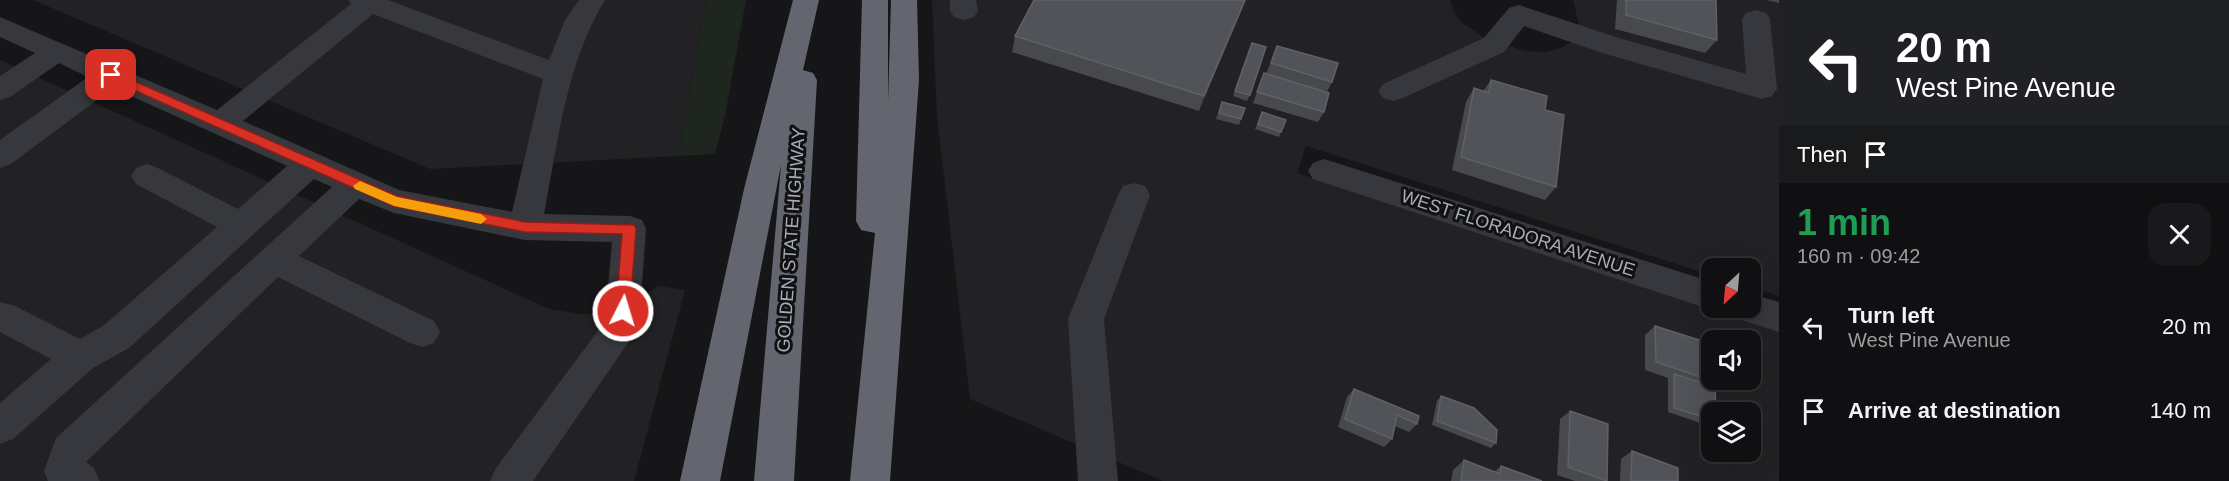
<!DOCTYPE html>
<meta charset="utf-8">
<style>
:root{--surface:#101012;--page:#19191b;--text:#f1f3f6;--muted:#9c9d9f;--line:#303032}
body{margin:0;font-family:Helvetica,sans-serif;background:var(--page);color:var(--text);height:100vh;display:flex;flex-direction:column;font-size:22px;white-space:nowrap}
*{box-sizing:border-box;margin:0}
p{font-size:20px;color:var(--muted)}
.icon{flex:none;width:33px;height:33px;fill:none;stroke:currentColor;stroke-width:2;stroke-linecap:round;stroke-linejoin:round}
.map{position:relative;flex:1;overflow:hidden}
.panel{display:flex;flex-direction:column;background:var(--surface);width:450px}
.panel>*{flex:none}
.guide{background:#202124;color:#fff;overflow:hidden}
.needle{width:39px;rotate:206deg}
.tools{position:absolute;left:1701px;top:258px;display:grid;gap:12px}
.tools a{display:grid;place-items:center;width:60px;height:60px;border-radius:12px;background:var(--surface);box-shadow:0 6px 24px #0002,0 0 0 2px var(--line);font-size:30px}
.pin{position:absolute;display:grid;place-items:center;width:51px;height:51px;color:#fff;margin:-26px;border-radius:12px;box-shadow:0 3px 9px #0006}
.me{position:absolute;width:66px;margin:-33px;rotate:5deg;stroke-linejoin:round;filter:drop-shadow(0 0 4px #0008)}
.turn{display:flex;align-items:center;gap:21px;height:126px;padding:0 18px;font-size:27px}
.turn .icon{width:78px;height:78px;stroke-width:2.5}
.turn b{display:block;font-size:42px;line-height:51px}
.then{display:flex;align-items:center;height:57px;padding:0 18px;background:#0003;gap:12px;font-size:22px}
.round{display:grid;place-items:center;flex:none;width:63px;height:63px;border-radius:18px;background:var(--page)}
.overview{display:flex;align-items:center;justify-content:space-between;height:102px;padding:0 18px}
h1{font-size:36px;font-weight:800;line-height:45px;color:#1e9e55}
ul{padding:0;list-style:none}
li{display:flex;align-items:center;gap:18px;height:84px;padding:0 18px}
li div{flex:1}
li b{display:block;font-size:22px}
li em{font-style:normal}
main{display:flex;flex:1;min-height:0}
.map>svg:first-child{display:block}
.built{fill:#222225;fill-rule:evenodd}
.green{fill:#1e261f}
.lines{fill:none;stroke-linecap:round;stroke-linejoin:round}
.minor{fill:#37383d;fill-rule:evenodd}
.highway{fill:#63666e;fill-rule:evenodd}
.wall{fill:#47494d}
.shaded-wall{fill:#2f3033}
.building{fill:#525359;stroke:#5f6168;stroke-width:1.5}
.route{fill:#d93025;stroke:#8d1f18;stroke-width:1.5}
.slow{fill:#f59e0b}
.labels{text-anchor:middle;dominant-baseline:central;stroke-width:6;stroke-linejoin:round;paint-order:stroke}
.street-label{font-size:18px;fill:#a8adb8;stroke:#111113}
</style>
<main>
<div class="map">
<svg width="1779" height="481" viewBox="0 0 1779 481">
<rect width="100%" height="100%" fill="#161618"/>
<g class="built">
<path d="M33 0H706L678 156 430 169Z"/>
<path d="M932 0H1450L1454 12 1462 23 1490 41 1526 51 1544 52 1559 49 1570 43 1577 35 1579 25 1573 0H1779V296L1751 287 1750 268H1712L1711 275 1306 146 1297 173 1779 331V481H1163L970 399 937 116ZM1712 340H1750V380H1712ZM1712 412H1750V452H1712Z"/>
<path d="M0 60 549 309 580 314H608L634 302 658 286 685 290 634 481H0Z"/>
</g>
<path class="green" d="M706 0H746L725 116 715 154 678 156Z"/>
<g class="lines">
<g class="minor">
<path d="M349 0H388L549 60 565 20 579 0H605C566 64 558 142 544 214L630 216 642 220 646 229 640 311 630 340 533 481H490L496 468 597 332 606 311 612 242 525 240 394 213 359 199 299 256 434 321 440 332 434 343 422 347 410 343 278 277 86 462 94 468 100 481H48L44 471 56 438 332 187 314 179 129 348 93 368 13 439 0 444V403L51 359 0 332V302L15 306 80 339 103 326 217 227 136 184 131 176 136 168 147 164 158 168 238 209 287 166 113 88 11 164 0 168V140L88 77 59 63 10 97 0 100V76L35 53 0 37V17L217 110 351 4ZM373 14 543 79 512 212 399 190 243 121Z"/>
<path d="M950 0H976L978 11 974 17 964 20 954 17 950 11Z"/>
<path d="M1519 5 1619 38 1746 74 1742 19 1746 13 1756 10 1766 13 1770 19 1777 89 1772 96 1762 99 1599 52 1524 26 1504 52 1403 98 1393 101 1383 98 1378 91 1383 84 1484 38 1509 8Z"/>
<path d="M1324 159 1712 282V308H1720L1712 310 1313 179 1308 171 1313 163Z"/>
<path d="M1134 183 1145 186 1150 195 1104 319 1118 481H1078L1068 319 1118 195 1123 186Z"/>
<path d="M1750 294 1779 302V332L1736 318 1731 308H1750Z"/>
</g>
<g class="highway">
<path d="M793 0H819L803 70 813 73 817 80 794 481H754L781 165 720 481H680L744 189Z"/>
<path d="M862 0H888V102L891 0H917L919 80 890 481H850L875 233 861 230 856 221Z"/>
</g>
</g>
<g class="wall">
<path d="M1032 0H1246L1199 111 1012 52 1015 36 1034 0Z"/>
<path d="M1617 0H1716L1717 40 1705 53 1615 29Z"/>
<path d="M1767 0H1779V3Z"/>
<path d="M1252 43 1250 95 1247 101 1233 96Z"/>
<path d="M1277 46 1332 82 1327 92 1266 74Z"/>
<path d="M1264 73 1324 112 1318 122 1253 103Z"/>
<path d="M1491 80 1545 110 1556 187 1545 200 1452 170 1466 102 1474 88 1483 91Z"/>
<path d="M1222 102 1241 119 1239 125 1216 119Z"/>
<path d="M1262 112 1281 132 1279 137 1255 129Z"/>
<path d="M1655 326 1721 384 1715 387 1712 412V425L1709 426 1668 412V378L1645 370V335Z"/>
<path d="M1354 389 1417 424 1409 432 1395 426 1392 439 1384 447 1338 427 1347 397Z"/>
<path d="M1441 396 1496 443 1491 448 1432 425 1437 401Z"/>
<path d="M1570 411 1607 481H1575L1557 475 1560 419Z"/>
<path d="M1632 451 1678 481H1620L1621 459Z"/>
<path d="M1464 460 1494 472 1501 466 1542 481H1451L1453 470Z"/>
</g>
<path class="shaded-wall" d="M1245 0H1246L1199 111 1204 96Z"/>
<g class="building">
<path d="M1034 0H1245L1204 96 1015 36Z"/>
<path d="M1626 0H1716L1717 40 1626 15Z"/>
<path d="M1252 43 1266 47 1250 95 1235 91Z"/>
<path d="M1277 46 1338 63 1332 82 1271 63Z"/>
<path d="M1264 73 1329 93 1324 112 1257 92Z"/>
<path d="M1491 80 1547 96 1545 110 1564 115 1556 187 1461 157 1474 88 1489 93Z"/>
<path d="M1222 102 1245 108 1241 119 1219 113Z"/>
<path d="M1262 112 1286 120 1281 132 1258 124Z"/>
<path d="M1655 326 1712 344V380H1720L1721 384 1656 362Z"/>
<path d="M1674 374 1715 387 1716 412H1712V420L1674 408Z"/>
<path d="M1354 389 1419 416 1417 424 1397 415 1392 439 1345 419Z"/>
<path d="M1441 396 1474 408 1497 430 1496 443 1437 421Z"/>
<path d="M1570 411 1608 424 1607 481 1568 467Z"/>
<path d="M1632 451 1678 468V481H1631Z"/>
<path d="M1464 460 1500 474 1501 466 1542 481H1461Z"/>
</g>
<path class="route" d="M111 71 397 196 525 222 634 225 636 229 630 311 623 317 616 311 622 234 525 232 394 206 107 78 105 75Z"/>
<path class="slow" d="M360 181 397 197 481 214 487 219 481 224 394 206 355 189 353 186Z"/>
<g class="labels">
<g class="street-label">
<text transform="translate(1518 233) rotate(18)">WEST FLORADORA AVENUE</text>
<text transform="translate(791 240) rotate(-86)">GOLDEN STATE HIGHWAY</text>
</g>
</g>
</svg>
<div class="tools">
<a><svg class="needle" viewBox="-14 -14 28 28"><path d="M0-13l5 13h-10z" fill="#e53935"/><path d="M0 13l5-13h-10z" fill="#9c9d9f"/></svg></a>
<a><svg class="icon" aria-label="sound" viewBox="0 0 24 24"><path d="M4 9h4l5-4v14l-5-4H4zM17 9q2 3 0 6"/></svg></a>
<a><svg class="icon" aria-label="layers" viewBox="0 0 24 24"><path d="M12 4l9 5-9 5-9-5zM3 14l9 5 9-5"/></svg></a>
</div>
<div class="pin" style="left:111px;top:75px;background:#d93025"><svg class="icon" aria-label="arrive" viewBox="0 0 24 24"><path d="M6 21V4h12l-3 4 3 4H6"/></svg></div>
<svg class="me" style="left:623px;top:311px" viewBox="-20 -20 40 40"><circle r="17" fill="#d93025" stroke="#fff" stroke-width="3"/><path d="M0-11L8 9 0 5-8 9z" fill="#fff"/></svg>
</div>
<section class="panel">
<div class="guide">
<div class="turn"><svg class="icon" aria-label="left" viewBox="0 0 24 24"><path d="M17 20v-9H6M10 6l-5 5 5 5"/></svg><div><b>20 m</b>West Pine Avenue</div></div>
<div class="then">Then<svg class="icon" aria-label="arrive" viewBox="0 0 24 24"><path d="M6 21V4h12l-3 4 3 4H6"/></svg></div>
</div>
<div class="overview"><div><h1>1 min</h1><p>160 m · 09:42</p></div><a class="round"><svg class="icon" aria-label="close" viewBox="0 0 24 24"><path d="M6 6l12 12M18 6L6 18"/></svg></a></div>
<ul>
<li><svg class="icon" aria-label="left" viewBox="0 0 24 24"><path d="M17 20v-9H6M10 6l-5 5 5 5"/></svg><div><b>Turn left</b><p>West Pine Avenue</p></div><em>20 m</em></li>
<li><svg class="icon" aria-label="arrive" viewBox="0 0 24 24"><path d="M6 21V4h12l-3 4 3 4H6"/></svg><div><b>Arrive at destination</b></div><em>140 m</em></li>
</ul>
</section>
</main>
